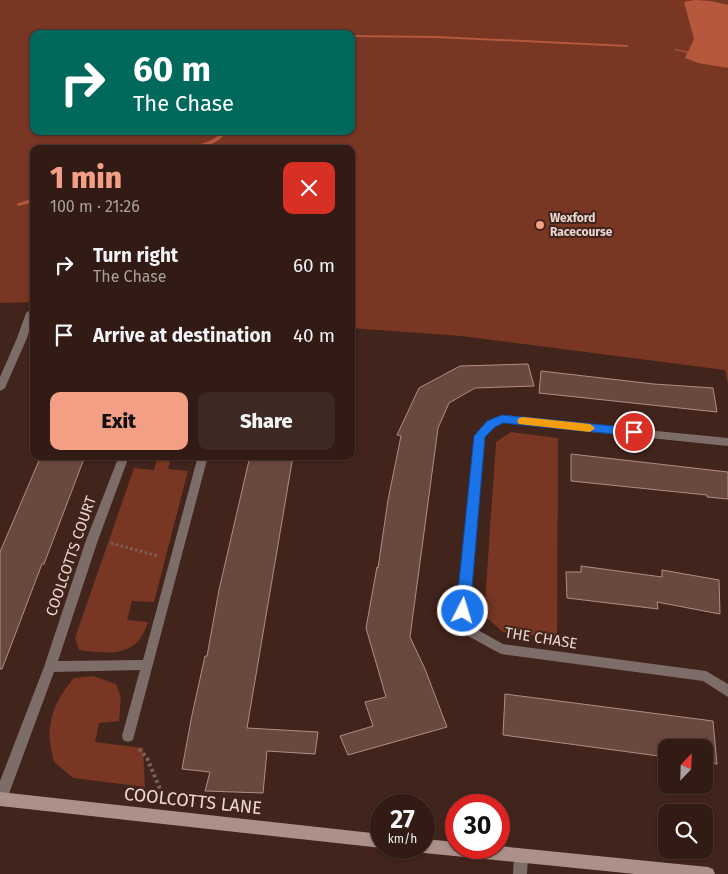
<!DOCTYPE html>
<meta charset="utf-8">
<style>
:root{--surface:#311b14;--page:#3d2822;--text:#f1f3f6;--muted:#a8a1a0;--line:#4c3934;--accent:#f39f86}
body{margin:0;font-family:"Fira Sans",sans-serif;background:var(--page);color:var(--text);height:100vh;display:flex;flex-direction:column;font-size:19px;white-space:nowrap}
*{box-sizing:border-box;margin:0}
p{font-size:16px;color:var(--muted)}
.icon{flex:none;width:28px;height:28px;fill:none;stroke:currentColor;stroke-width:2;stroke-linecap:round;stroke-linejoin:round}
.map{position:relative;flex:1;overflow:hidden}
.sheet{position:absolute;left:30px;top:145px;width:325px;height:315px;display:flex;flex-direction:column;background:var(--surface);border-radius:10px;box-shadow:0 1px 4px #0004,0 0 0 1px var(--line)}
.sheet>*{flex:none}
.banner{position:absolute;left:30px;top:30px;width:325px;height:105px;border-radius:10px;box-shadow:0 1px 4px #0004,0 0 0 1px var(--line);background:#00695c;color:#fff;overflow:hidden}
.needle{width:32px;rotate:23deg}
.controls{position:absolute;left:658px;top:739px;display:grid;gap:10px}
.controls a{display:grid;place-items:center;width:55px;height:55px;border-radius:10px;background:var(--surface);box-shadow:0 1px 4px #0004,0 0 0 1px var(--line);font-size:25px}
.speed{position:absolute;left:370px;top:794px;display:flex;gap:10px;font-size:25px;font-weight:700;text-align:center}
.speed>*{display:grid;place-content:center;width:65px;height:65px;border-radius:50%;background:var(--surface);box-shadow:0 1px 4px #0004,0 0 0 1px var(--line);line-height:1}
.speed small{font-size:12px;font-weight:400}
.speed .limit{border:8px solid #d22;background:#fff;color:#111}
.pin{position:absolute;display:grid;place-items:center;width:42px;height:42px;color:#fff;margin:-21px;border:2px solid #fff;border-radius:50%;box-shadow:0 1px 5px #0007}
.me{position:absolute;width:55px;margin:-28px;rotate:5deg;stroke-linejoin:round;filter:drop-shadow(0 0 4px #0008)}
.turn{display:flex;align-items:center;gap:18px;height:105px;padding:0 20px;font-size:22px}
.turn .icon{width:65px;height:65px;stroke-width:2.5}
.turn b{display:block;font-size:35px;line-height:42px}
.round{display:grid;place-items:center;flex:none;width:52px;height:52px;border-radius:10px;background:var(--page)}
.summary{display:flex;align-items:center;justify-content:space-between;height:85px;padding:0 20px}
h1{font-size:30px;font-weight:800;line-height:38px;color:var(--accent)}
.cta{display:flex;gap:10px;margin-top:auto;padding:10px 20px}
.cta a{flex:1;height:58px;border-radius:10px;background:var(--accent);color:#111;font-size:20px;font-weight:800;line-height:58px;text-align:center}
.cta a+a{background:var(--page);color:var(--text)}
ul{padding:0;list-style:none}
li{display:flex;align-items:center;gap:15px;height:70px;padding:0 20px}
li div{flex:1}
li b{display:block;font-size:19px}
li em{font-style:normal}
.map>svg:first-child{display:block}
.green{fill:#783623;fill-rule:evenodd}
.water{fill:#b5583d}
.lines{fill:none;stroke-linecap:round;stroke-linejoin:round}
.stream{fill:#b5583d;fill-rule:evenodd}
.building{fill:#69483e;stroke:#b38d83}
.path-far1{stroke:#7b6159;stroke-width:3;stroke-dasharray:2.5 2.5;stroke-linecap:butt}
.path{stroke:#7b6159;stroke-width:4;stroke-dasharray:3 3;stroke-linecap:butt}
.street{fill:#7d6d68;fill-rule:evenodd}
.secondary{fill:#ab918a;fill-rule:evenodd}
.route{fill:#1a73e8;stroke:#114b97}
.slow{fill:#f59e0b}
.poi-dot{fill:#f39f86;stroke:#41241b;stroke-width:2}
.labels{text-anchor:middle;dominant-baseline:central;stroke-width:4;stroke-linejoin:round;paint-order:stroke}
.far-poi-label{font-size:12px;font-weight:bold;fill:#ebd7d1;stroke:#41241b;text-anchor:start}
.street-label{font-size:15px;fill:#ebd7d1;stroke:#41241b}
.near-street-label{font-size:18px;fill:#ebd7d1;stroke:#41241b}
</style>
<div class="map">
<svg width="728" height="874" viewBox="0 0 728 874">
<rect width="100%" height="100%" fill="#41241b"/>
<g class="green">
<path d="M0 0H728V384L725 370 461 336 351 328V149H34V302L0 303ZM34 34H351V131H34Z"/>
<path d="M511 432 558 438 557 638 503 632 486 617 485 602 496 442Z"/>
<path d="M158 456H172L168 469 188 471 154 602 132 601 127 620 148 622C137 658 110 654 79 650L75 638 134 468 154 470Z"/>
<path d="M93 676 116 684 121 697 119 721 99 723 95 742 143 748 145 787 73 778 54 762C52 752 48 737 50 727 52 709 62 691 74 678Z"/>
</g>
<path class="water" d="M694 0 711 1 728 5V68L698 63 685 58 694 39 684 2Z"/>
<g class="lines">
<g class="stream">
<path d="M351 35 437 36 627 45 629 46 627 47 437 38 351 37Z"/>
<path d="M675 49 690 52 688 53 675 50Z"/>
<path d="M222 131H227C219 144 202 149 188 149 199 143 214 143 222 131Z"/>
<path d="M34 198V202L19 206 16 204Z"/>
</g>
</g>
<g class="building">
<path d="M528 364 534 386 475 388 449 403 438 428 410 637 425 669 447 727 348 755 340 736 373 726 365 702 386 697 366 628 377 567 378 568 388 500 401 436 397 435 419 388 460 366Z"/>
<path d="M541 371 654 384 713 388 717 412 539 393Z"/>
<path d="M571 454 728 472V499L707 497V495L571 481Z"/>
<path d="M41 456H85L44 564H42L2 669H0V552Z"/>
<path d="M250 456H293L247 728 318 732 315 754 267 751 263 793 205 791 210 772 182 769 192 715 205 656H207L219 590Z"/>
<path d="M581 566 662 577V570L719 580 720 614 657 602 658 609 567 598 566 572H581Z"/>
<path d="M505 694 713 721 717 764 704 762V748H666V757L503 735Z"/>
</g>
<g class="lines">
<path class="path-far1" d="M111 543 158 556"/>
<path class="path" d="M139 749 147 758 163 796"/>
<g class="street">
<path d="M30 310 33 311 34 315 27 338 5 388 0 391V377L17 338 26 313Z"/>
<path d="M502 416 728 438V446L503 423 494 426 485 437 469 611 476 629 503 644 706 671 728 684V697L703 681 501 654 468 636 457 611 475 436 488 422Z"/>
<path d="M119 456H129L97 543 58 661 143 660 198 456H208L134 736 133 740 128 742 123 740 122 736 140 670 54 672 7 799 5 804 0 806V781L44 667 85 543Z"/>
<path d="M521 850 526 852 528 857 527 874H513L514 857 516 852Z"/>
</g>
<g class="secondary">
<path d="M0 792 381 834 382 848 0 806Z"/>
<path d="M424 839 456 842V848L499 846 708 867 713 869 715 874H635L424 853 419 851 418 848H424Z"/>
</g>
</g>
<path class="route" d="M502 415 634 428 640 432 634 436 503 423 495 427 485 437 470 611 468 615 463 616 458 615 456 611 474 436 487 421Z"/>
<path class="slow" d="M523 417 590 424 595 428 590 432 519 424 517 421 519 418Z"/>
<circle class="poi-dot" cx="540" cy="225" r="5"/>
<g class="labels">
<g class="far-poi-label">
<text x="550" y="218">Wexford<tspan x="550" dy="14">Racecourse</tspan></text>
</g>
<g class="street-label">
<text transform="translate(71 556) rotate(-71)">COOLCOTTS COURT</text>
<text transform="translate(541 638) rotate(9)">THE CHASE</text>
</g>
<g class="near-street-label">
<text transform="translate(193 801) rotate(6)">COOLCOTTS LANE</text>
</g>
</g>
</svg>
<div class="controls">
<a><svg class="needle" viewBox="-14 -14 28 28"><path d="M0-13l5 13h-10z" fill="#e53935"/><path d="M0 13l5-13h-10z" fill="#a8a1a0"/></svg></a>
<a><svg class="icon" aria-label="search" viewBox="0 0 24 24"><circle cx="10" cy="10" r="6"/><path d="M15 15l6 6"/></svg></a>
</div>
<div class="speed"><div>27<small>km/h</small></div><div class="limit">30</div></div>
<div class="pin" style="left:634px;top:432px;background:#d93025"><svg class="icon" aria-label="arrive" viewBox="0 0 24 24"><path d="M6 21V4h12l-3 4 3 4H6"/></svg></div>
<svg class="me" style="left:463px;top:611px" viewBox="-20 -20 40 40"><circle r="17" fill="#1a73e8" stroke="#fff" stroke-width="3"/><path d="M0-11L8 9 0 5-8 9z" fill="#fff"/></svg>
<div class="banner">
<div class="turn"><svg class="icon" aria-label="right" viewBox="0 0 24 24"><path d="M7 20v-9h11M14 6l5 5-5 5"/></svg><div><b>60 m</b>The Chase</div></div>
</div>
<section class="sheet">
<div class="summary"><div><h1>1 min</h1><p>100 m · 21:26</p></div><a class="round" style="background:#d93025;color:#fff"><svg class="icon" aria-label="close" viewBox="0 0 24 24"><path d="M6 6l12 12M18 6L6 18"/></svg></a></div>
<ul>
<li><svg class="icon" aria-label="right" viewBox="0 0 24 24"><path d="M7 20v-9h11M14 6l5 5-5 5"/></svg><div><b>Turn right</b><p>The Chase</p></div><em>60 m</em></li>
<li><svg class="icon" aria-label="arrive" viewBox="0 0 24 24"><path d="M6 21V4h12l-3 4 3 4H6"/></svg><div><b>Arrive at destination</b></div><em>40 m</em></li>
</ul>
<div class="cta"><a>Exit</a><a>Share</a></div>
</section>
</div>
